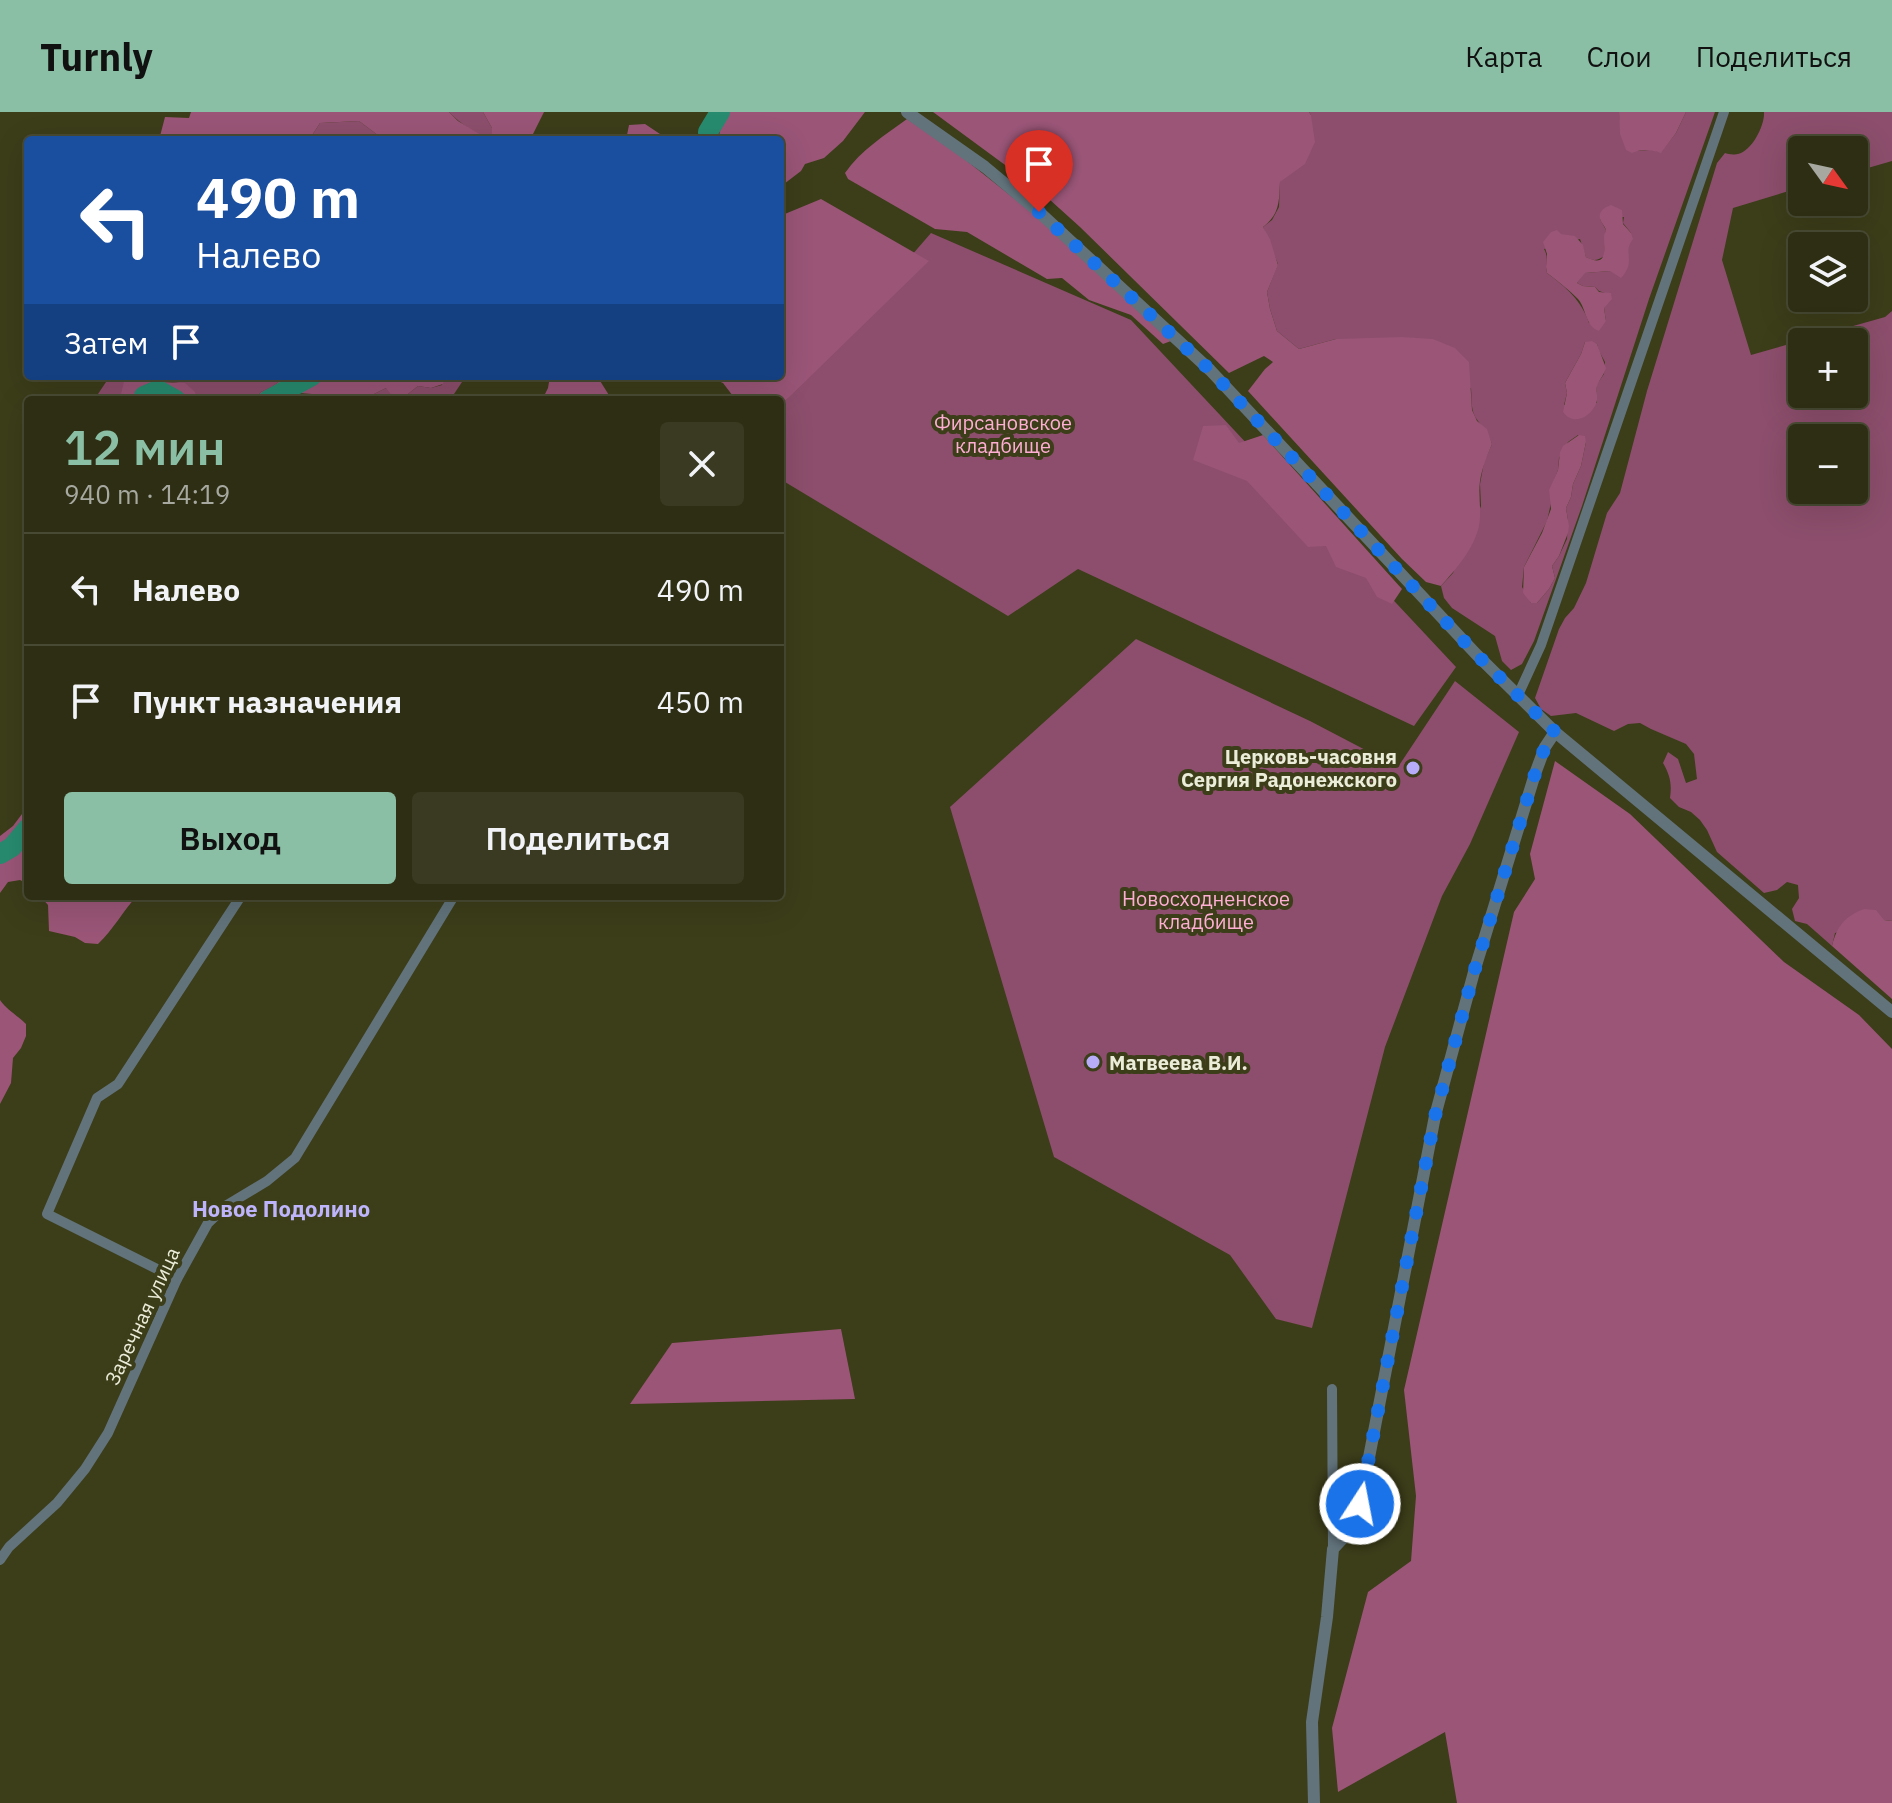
<!DOCTYPE html>
<html lang="ru">
<meta charset="utf-8">
<style>
:root{--surface:#2d2e13;--page:#393a21;--text:#f1f3f6;--muted:#a7a8a0;--line:#484a33;--accent:#8abfa5}
body{margin:0;font-family:"IBM Plex Sans",sans-serif;background:var(--page);color:var(--text);height:100vh;display:flex;flex-direction:column;font-size:30px;white-space:nowrap}
*{box-sizing:border-box;margin:0}
p{font-size:26px;color:var(--muted)}
.icon{flex:none;width:44px;height:44px;fill:none;stroke:currentColor;stroke-width:2;stroke-linecap:round;stroke-linejoin:round}
.map{position:relative;flex:1;overflow:hidden}
.sheet{position:absolute;left:24px;top:284px;width:760px;height:504px;display:flex;flex-direction:column;background:var(--surface);border-radius:8px;box-shadow:0 8px 32px #0002,0 0 0 2px var(--line)}
.sheet>*{flex:none}
.guide{position:absolute;left:24px;top:24px;width:760px;height:244px;border-radius:8px;box-shadow:0 8px 32px #0002,0 0 0 2px var(--line);background:#1a4fa0;color:#fff;overflow:hidden}
.needle{width:52px;rotate:123deg}
.controls{position:absolute;left:1788px;top:24px;display:grid;gap:16px}
.controls a{display:grid;place-items:center;width:80px;height:80px;border-radius:8px;background:var(--surface);box-shadow:0 8px 32px #0002,0 0 0 2px var(--line);font-size:40px}
.pin{position:absolute;display:grid;place-items:center;width:68px;height:68px;color:#fff;margin:-82px -34px;border-radius:50% 50% 50% 0;rotate:-45deg;box-shadow:0 0 8px #0007}
.pin .icon{rotate:45deg}
.me{position:absolute;width:88px;margin:-44px;rotate:11deg;stroke-linejoin:round;filter:drop-shadow(0 0 6px #0008)}
.turn{display:flex;align-items:center;gap:28px;height:168px;padding:0 40px;font-size:36px}
.turn .icon{width:104px;height:104px;stroke-width:2.5}
.turn b{display:block;font-size:56px;line-height:68px}
.then{display:flex;align-items:center;height:76px;padding:0 40px;background:#0003;gap:16px;font-size:30px}
.round{display:grid;place-items:center;flex:none;width:84px;height:84px;border-radius:8px;background:var(--page)}
.summary{display:flex;align-items:center;justify-content:space-between;height:136px;padding:0 40px}
h1{font-size:48px;font-weight:600;line-height:60px;color:var(--accent)}
.action{display:flex;gap:16px;margin-top:auto;padding:16px 40px}
.action a{flex:1;height:92px;border-radius:8px;background:var(--accent);color:#111;font-size:32px;font-weight:600;line-height:92px;text-align:center}
.action a+a{background:var(--page);color:var(--text)}
ul{padding:0;list-style:none}
li{display:flex;align-items:center;gap:24px;height:112px;padding:0 40px;border-top:2px solid var(--line)}
li div{flex:1}
li b{display:block;font-size:30px}
li em{font-style:normal}
header{display:flex;align-items:center;gap:48px;box-sizing:border-box;height:112px;padding:0 40px;background:var(--accent);color:#111}
header strong{font-size:38px}
nav{display:flex;gap:44px;margin-inline-start:auto;font-size:28px}
.map>svg:first-child{display:block}
.green{fill:#8c4e6c;fill-rule:evenodd}
.forest{fill:#9a5577}
.lines{fill:none;stroke-linecap:round;stroke-linejoin:round}
.river{stroke:#278b6f;stroke-width:20}
.minor{stroke:#62737c;stroke-width:10}
.tertiary{stroke:#62737c;stroke-width:12}
.route{stroke:#1a73e8;stroke-width:14;stroke-dasharray:0 25.2}
.poi-dot{fill:#b6acf8;stroke:#3c3d19;stroke-width:3}
.labels{text-anchor:middle;dominant-baseline:central;stroke-width:8;stroke-linejoin:round;paint-order:stroke}
.park-label{font-size:20px;fill:#feaed3;stroke:#3c3d19}
.poi-label{font-size:20px;font-weight:bold;fill:#ecedd9;stroke:#3c3d19;text-anchor:end}
.street-label{font-size:20px;fill:#ecedd9;stroke:#3c3d19}
.neighbourhood-label{font-size:22px;font-weight:bold;fill:#beb4fb;stroke:#3c3d19}
</style>
<header>
<strong>Turnly</strong>
<nav><a>Карта</a><a>Слои</a><a>Поделиться</a></nav>
</header>
<div class="map">
<svg width="1892" height="1691" viewBox="0 0 1892 1691">
<rect width="100%" height="100%" fill="#3c3d19"/>
<g class="green">
<path d="M449 0H483L492 16V28C476 23 461 12 449 0Z"/>
<path d="M1309 0H1619L1620 10 1638 39 1650 38 1661 40 1676 21 1686 0H1715L1649 187 1582 394 1534 529 1522 552 1511 558 1502 549 1495 524 1452 496 1444 486 1441 474 1453 461 1481 394 1480 372 1484 350 1492 332C1487 318 1486 320 1478 309 1470 300 1472 287 1471 276L1336 227 1299 237 1277 219 1270 197 1267 180 1278 152 1263 115 1272 108 1279 95 1280 70 1311 3ZM1624 105 1623 111 1631 121 1628 137 1610 159 1584 161 1577 171 1583 174 1595 175 1599 179 1605 181 1604 196 1606 209 1589 211C1582 189 1566 175 1547 161 1545 152 1549 145 1544 137L1580 127 1586 145C1593 149 1597 149 1604 144L1606 118 1600 107ZM1585 230 1597 232 1599 239 1605 250 1604 262 1597 272V291L1564 293 1567 281 1565 271 1581 242ZM1578 323 1586 330 1581 354 1573 372 1571 385 1566 396 1568 408 1567 427 1559 444 1552 454 1555 466 1549 477 1537 491H1531L1522 475 1524 455 1547 409 1551 391 1550 378 1558 358 1559 346 1568 330Z"/>
<path d="M1764 0H1892V49L1854 60V38H1802V75L1733 96 1722 148 1751 243 1885 205 1892 199V809L1885 808 1835 821 1832 834 1807 812 1795 809 1792 797 1799 786 1798 773 1787 770 1777 778 1764 781 1717 740 1707 718 1700 708 1691 700 1679 695 1670 686C1672 672 1670 663 1663 651L1668 640 1678 647 1686 671 1697 667 1694 642 1686 632 1651 617 1640 611 1628 612 1614 619 1576 601 1551 604 1541 597 1535 586 1559 517 1565 506 1574 496 1586 471 1607 401 1620 381 1647 279 1717 51 1725 41C1727 42 1735 43 1738 42 1752 39 1765 13 1764 0ZM1802 230H1854V282H1802ZM1802 326H1854V378H1802Z"/>
<path d="M359 9 379 24 391 28H309L320 11Z"/>
<path d="M931 121 1131 208 1456 555 1414 614 1078 457 1008 504 780 367V295Z"/>
<path d="M110 264H286L272 275 261 280 253 288H197C191 265 168 272 148 267L121 282 124 288H94Z"/>
<path d="M445 264H466L450 288H373L374 282 386 276 408 282 418 274 431 276 442 273Z"/>
<path d="M1136 527 1310 609 1398 655 1455 569 1519 620 1470 732 1442 784 1385 935 1312 1216 1276 1207 1230 1143 1054 1045 950 695Z"/>
</g>
<g class="forest">
<path d="M191 0H449L458 9 489 28H391L379 24 359 9 320 11 309 28H159L165 5 189 6Z"/>
<path d="M483 0H544L530 28H492V16Z"/>
<path d="M714 0H865L843 29 824 46 805 52 801 59 780 75V28H718L722 10 725 5Z"/>
<path d="M933 0H1309L1311 3 1315 30 1305 52 1280 70C1279 89 1280 102 1263 115L1270 127 1278 153 1267 180 1270 197 1277 219 1299 237 1336 227 1402 225 1433 227 1455 236 1469 250 1472 298 1477 309 1487 317 1492 332C1487 344 1482 356 1480 369 1478 384 1482 399 1479 414 1474 437 1456 457 1441 474L1426 470 1402 447 1248 279 1265 257 1273 250 1264 244 1229 261 1080 115 1039 78Z"/>
<path d="M1619 0H1686L1676 21 1661 41C1651 38 1642 37 1632 41L1626 38 1620 22Z"/>
<path d="M907 7 948 34 1035 103 1171 229 1163 232 1131 203 1089 188 1062 166 1047 167 967 120 935 117 848 67 845 61C861 38 885 23 907 7Z"/>
<path d="M645 12 669 28H626L629 13Z"/>
<path d="M821 87 929 149 780 294V288H736L723 271 706 264H780V104Z"/>
<path d="M1611 93 1622 98 1623 112 1631 121 1633 127C1622 141 1637 149 1621 166L1610 159 1585 161 1577 171 1583 174 1595 175 1599 180 1611 181 1612 187 1604 196 1606 209 1599 219C1585 214 1587 198 1578 187 1569 178 1558 169 1547 161L1546 155 1547 142 1543 130 1551 120 1557 118 1561 122 1575 124 1583 133 1586 145C1608 156 1604 138 1604 124 1604 122 1606 120 1606 118 1605 114 1601 111 1600 107 1598 99 1605 95 1611 93Z"/>
<path d="M1592 229 1597 232 1606 256C1604 263 1599 268 1597 274 1596 281 1599 288 1595 294 1588 307 1572 313 1563 300L1567 281 1565 271 1581 242 1585 230Z"/>
<path d="M286 264H445L443 272 431 276 418 274 408 282 394 286 386 276 374 282 373 288H319L312 282 299 281 293 288H253L261 280 272 275Z"/>
<path d="M550 264H597L612 288H542L548 276Z"/>
<path d="M136 265 160 270 185 271 195 280 197 288H124L121 282 124 270Z"/>
<path d="M1226 313 1239 331 1263 323 1402 477 1392 492 1377 485 1366 466 1336 455 1326 434 1308 435 1247 369 1193 348 1203 314Z"/>
<path d="M1579 323 1585 324 1586 330 1581 354 1573 372 1571 385 1566 396 1569 414 1568 421 1559 444 1552 454 1555 466 1549 477 1537 491H1531L1523 481 1524 455 1542 421 1551 397 1549 378 1558 358 1560 340 1563 334Z"/>
<path d="M1555 649 1630 702 1784 850 1859 903 1892 937V1691H1457L1445 1620 1338 1680 1332 1616 1368 1480 1411 1449 1416 1384 1404 1278 1514 800 1535 767 1530 742Z"/>
<path d="M28 694V772L20 768 8 770 0 781V724L13 714Z"/>
<path d="M40 784H137C123 799 113 818 98 832L85 831 75 825 49 819 48 793Z"/>
<path d="M1864 797 1876 798 1884 808 1892 809V887L1832 834C1837 814 1845 804 1864 797Z"/>
<path d="M0 888C7 898 17 903 26 912V924L21 936 13 946 11 971 0 992Z"/>
<path d="M841 1217 855 1287 630 1292 672 1231Z"/>
</g>
<g class="lines">
<g class="river">
<path d="M709 28 708 20 720 0"/>
<path d="M143 288 144 284 158 278 176 288"/>
<path d="M268 288 312 264"/>
<path d="M0 742 12 735 28 716"/>
</g>
<g class="minor">
<path d="M1518 583 1541 533 1724 0"/>
<path d="M177 1167 47 1102 97 986 118 972 241 784"/>
<path d="M1332 1277 1333 1437"/>
<path d="M0 1448 9 1435 57 1391 85 1357 108 1321 177 1167 208 1111 227 1093 267 1069 295 1046 454 784"/>
</g>
<g class="tertiary">
<path d="M907 0 985 55 1039 100 1210 258 1476 542 1555 620 1892 900"/>
<path d="M1314 1691 1312 1610 1327 1505 1333 1437 1346 1423 1360 1392 1435 1004 1474 860 1535 662 1545 635 1555 620"/>
</g>
</g>
<g class="lines">
<path class="route" d="M1039 100 1210 258 1476 542 1555 620 1545 635 1535 662 1474 860 1435 1004 1360 1392"/>
</g>
<g class="poi-dot">
<circle cx="1413" cy="656" r="8"/>
<circle cx="1093" cy="950" r="8"/>
</g>
<g class="labels">
<g class="park-label">
<text x="1003" y="310">Фирсановское<tspan x="1003" dy="23">кладбище</tspan></text>
<text x="1206" y="786">Новосходненское<tspan x="1206" dy="23">кладбище</tspan></text>
</g>
<g class="poi-label">
<text x="1397" y="644">Церковь-часовня<tspan x="1397" dy="23">Сергия Радонежского</tspan></text>
<text x="1109" y="950" text-anchor="start">Матвеева В.И.</text>
</g>
<g class="street-label">
<text transform="translate(142 1204) rotate(-65)">Заречная улица</text>
</g>
<g class="neighbourhood-label">
<text x="281" y="1096">Новое Подолино</text>
</g>
</g>
</svg>
<div class="controls">
<a><svg class="needle" viewBox="-14 -14 28 28"><path d="M0-13l5 13h-10z" fill="#e53935"/><path d="M0 13l5-13h-10z" fill="#a7a8a0"/></svg></a>
<a><svg class="icon" aria-label="layers" viewBox="0 0 24 24"><path d="M12 4l9 5-9 5-9-5zM3 14l9 5 9-5"/></svg></a>
<a>+</a>
<a>−</a>
</div>
<div class="pin" style="left:1039px;top:100px;background:#d93025"><svg class="icon" aria-label="arrive" viewBox="0 0 24 24"><path d="M6 21V4h12l-3 4 3 4H6"/></svg></div>
<svg class="me" style="left:1360px;top:1392px" viewBox="-20 -20 40 40"><circle r="17" fill="#1a73e8" stroke="#fff" stroke-width="3"/><path d="M0-11L8 9 0 5-8 9z" fill="#fff"/></svg>
<div class="guide">
<div class="turn"><svg class="icon" aria-label="left" viewBox="0 0 24 24"><path d="M17 20v-9H6M10 6l-5 5 5 5"/></svg><div><b>490 m</b>Налево</div></div>
<div class="then">Затем<svg class="icon" aria-label="arrive" viewBox="0 0 24 24"><path d="M6 21V4h12l-3 4 3 4H6"/></svg></div>
</div>
<section class="sheet">
<div class="summary"><div><h1>12 мин</h1><p>940 m · 14:19</p></div><a class="round"><svg class="icon" aria-label="close" viewBox="0 0 24 24"><path d="M6 6l12 12M18 6L6 18"/></svg></a></div>
<ul>
<li><svg class="icon" aria-label="left" viewBox="0 0 24 24"><path d="M17 20v-9H6M10 6l-5 5 5 5"/></svg><div><b>Налево</b></div><em>490 m</em></li>
<li><svg class="icon" aria-label="arrive" viewBox="0 0 24 24"><path d="M6 21V4h12l-3 4 3 4H6"/></svg><div><b>Пункт назначения</b></div><em>450 m</em></li>
</ul>
<div class="action"><a>Выход</a><a>Поделиться</a></div>
</section>
</div>
